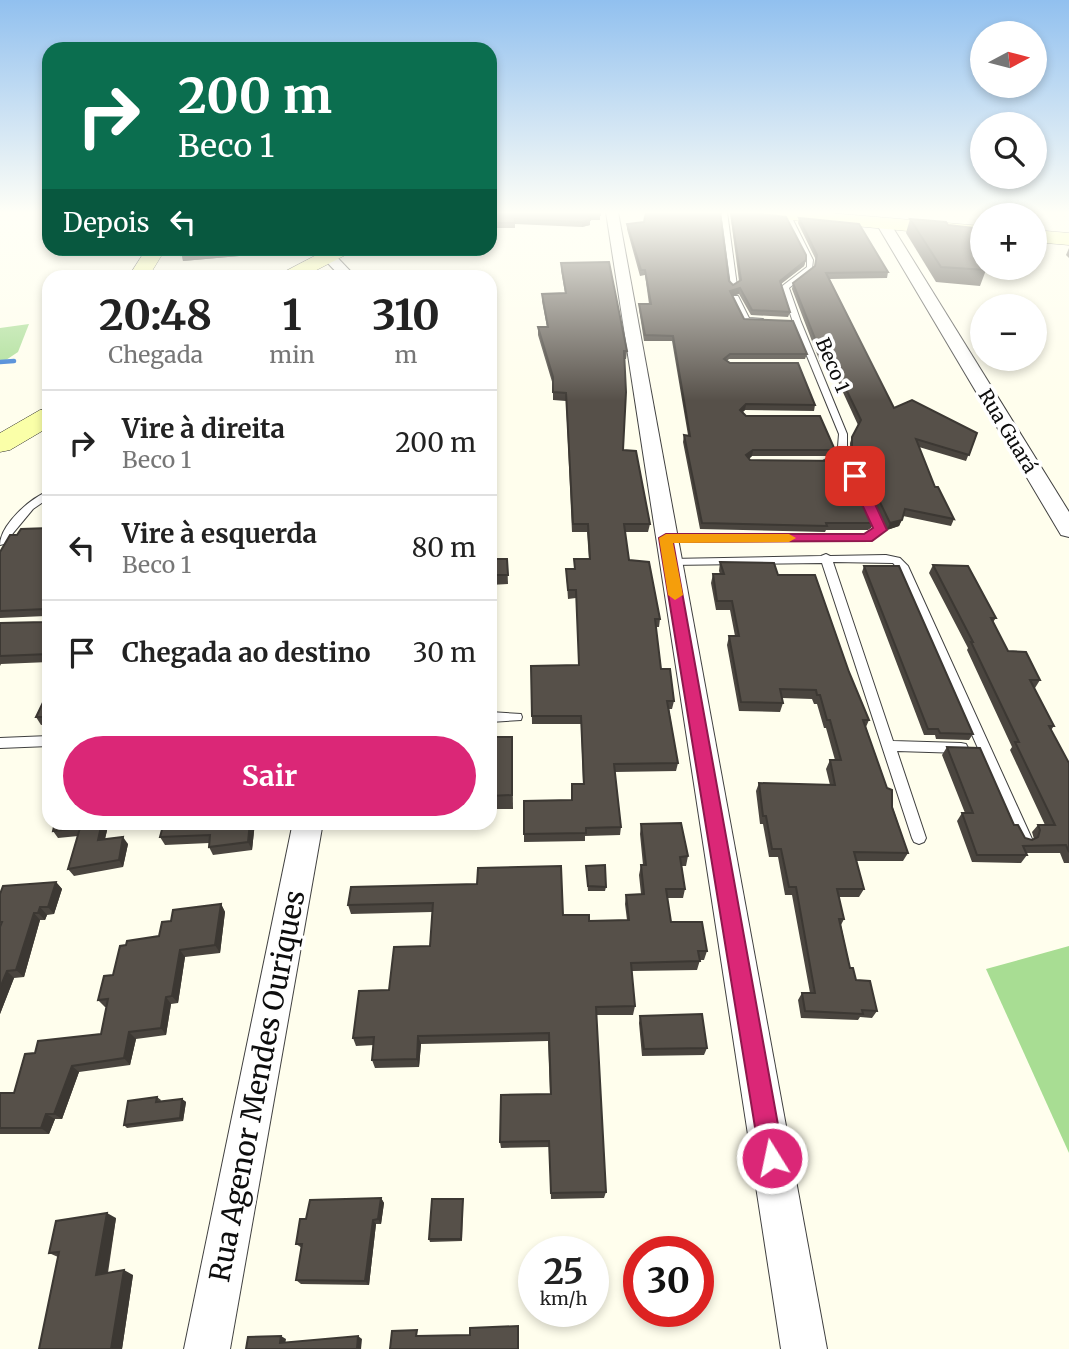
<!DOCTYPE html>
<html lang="pt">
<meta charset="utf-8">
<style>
:root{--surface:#fff;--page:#f2f2f2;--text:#222;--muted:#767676;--line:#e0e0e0;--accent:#db2777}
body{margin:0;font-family:Merriweather,serif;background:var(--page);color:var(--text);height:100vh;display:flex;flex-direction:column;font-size:26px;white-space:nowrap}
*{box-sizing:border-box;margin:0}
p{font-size:23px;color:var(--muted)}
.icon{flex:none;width:38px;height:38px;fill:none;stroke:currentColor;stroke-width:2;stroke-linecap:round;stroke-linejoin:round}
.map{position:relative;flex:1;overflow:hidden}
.sheet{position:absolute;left:42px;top:270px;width:455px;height:560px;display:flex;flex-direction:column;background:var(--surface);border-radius:21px;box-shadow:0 4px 10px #0003}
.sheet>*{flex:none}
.banner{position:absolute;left:42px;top:42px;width:455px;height:214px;border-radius:21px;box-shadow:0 4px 10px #0003;background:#0b6e4f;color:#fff;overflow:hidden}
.needle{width:46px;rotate:83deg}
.controls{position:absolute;left:970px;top:21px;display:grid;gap:14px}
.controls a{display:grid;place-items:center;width:77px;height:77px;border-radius:50%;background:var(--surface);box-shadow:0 4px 10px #0003;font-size:35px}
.speed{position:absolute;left:518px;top:1236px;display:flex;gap:14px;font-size:35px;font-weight:700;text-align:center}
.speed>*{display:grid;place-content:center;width:91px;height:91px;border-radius:50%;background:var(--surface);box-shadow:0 4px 10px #0003;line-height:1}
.speed small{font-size:18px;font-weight:400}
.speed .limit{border:10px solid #d22;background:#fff;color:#111}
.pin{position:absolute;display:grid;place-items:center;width:60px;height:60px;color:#fff;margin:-30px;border-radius:14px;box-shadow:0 4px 10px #0006}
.me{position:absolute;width:77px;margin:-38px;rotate:350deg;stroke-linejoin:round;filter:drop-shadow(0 0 5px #0008)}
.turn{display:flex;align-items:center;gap:24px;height:147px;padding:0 21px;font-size:32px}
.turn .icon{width:91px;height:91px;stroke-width:2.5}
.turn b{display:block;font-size:49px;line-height:60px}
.then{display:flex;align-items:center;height:66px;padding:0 21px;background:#0003;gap:14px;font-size:26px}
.eta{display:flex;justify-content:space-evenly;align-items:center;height:119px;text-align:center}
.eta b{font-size:42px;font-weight:700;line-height:49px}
.action{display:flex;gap:14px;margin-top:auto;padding:14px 21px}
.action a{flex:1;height:80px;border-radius:42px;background:var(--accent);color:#fff;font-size:28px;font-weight:700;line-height:80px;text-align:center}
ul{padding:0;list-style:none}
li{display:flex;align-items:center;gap:21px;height:105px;padding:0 21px;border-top:2px solid var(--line)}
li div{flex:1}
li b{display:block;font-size:26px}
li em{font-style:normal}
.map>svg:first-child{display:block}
.forest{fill:#a8dd93}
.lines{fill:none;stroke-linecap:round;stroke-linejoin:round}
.stream{stroke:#3279d4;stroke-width:4.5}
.lane-casing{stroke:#404040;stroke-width:2}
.street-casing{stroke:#404040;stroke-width:2}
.secondary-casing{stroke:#2f2f2f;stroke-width:1}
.lane{fill:#fff;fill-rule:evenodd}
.street{fill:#fff;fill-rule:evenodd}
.secondary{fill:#faffa8;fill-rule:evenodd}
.wall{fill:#4a453f}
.shaded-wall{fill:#3c3833}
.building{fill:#565049;stroke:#3c3833;stroke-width:2}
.route{fill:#db2777;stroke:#8e194d;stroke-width:2}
.slow{fill:#f59e0b}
.labels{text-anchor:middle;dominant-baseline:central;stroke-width:7;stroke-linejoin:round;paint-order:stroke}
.far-street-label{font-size:19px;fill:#0d0d0d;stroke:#fff}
.near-street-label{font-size:28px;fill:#0d0d0d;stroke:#fff}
</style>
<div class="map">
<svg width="1069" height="1349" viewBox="0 0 1069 1349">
<rect width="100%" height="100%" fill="#fffeed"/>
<g class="forest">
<path d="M29 324 18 352 0 364V328Z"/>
<path d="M1069 946V1153L986 969Z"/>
</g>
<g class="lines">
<path class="stream" d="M0 362 14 361"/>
<g class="lane-casing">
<g id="lane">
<path d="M721 212H727L737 286 734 288 731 286Z"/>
<path d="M787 212 790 214 813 260 812 269 789 288 801 322 847 434V462C841 467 827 467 821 462L826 459H837L839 434 793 322 781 287 807 267V260L784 214Z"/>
<path d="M732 296H738L749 318 763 319V323L743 322 731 298Z"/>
<path d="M855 473 860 476 885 530 871 540 666 541 661 538 666 535H865L874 529 850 476Z"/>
<path d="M49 491V498L33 509 4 544 0 545C0 525 30 498 49 491Z"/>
<path d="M826 554 830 556 886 555 900 558 908 566 1032 839 1030 843 1025 845 1020 843 899 570 893 563 833 562 893 741 961 743 966 744 968 748 966 752 961 753 897 751 926 838 924 842 919 844 914 842 912 838 822 563 670 565 665 562 670 559 821 556Z"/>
<path d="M490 712 521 714 522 717 521 720 490 722Z"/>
<path d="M49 736V746L0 748V738Z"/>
</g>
</g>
<g class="street-casing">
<g id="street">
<path d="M606 212H618L827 1349H781Z"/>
<path d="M883 219 890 223 1069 512V537L1061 535 1058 530 876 223Z"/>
<path d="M328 252 333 253 355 276H340L321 256Z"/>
<path d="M293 822H323L230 1349H184Z"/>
</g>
</g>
<g class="secondary-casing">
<g id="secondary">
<path d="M750 212H818L982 226V238L759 217Z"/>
<path d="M1034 230 1069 233V245L1034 242Z"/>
<path d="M147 248H166L149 276H129Z"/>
<path d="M330 248H359L305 276H281L284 272Z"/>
<path d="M49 408V427L10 450 0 452V433L40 410Z"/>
</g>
</g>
<use href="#lane" class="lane"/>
<use href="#street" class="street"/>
<use href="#secondary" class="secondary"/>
</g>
<g class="wall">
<path d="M490 212 600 215V220H590V225L582 227 515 224V228H495V232H490Z"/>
<path d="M730 212H754L806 260 804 266 781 284 790 312 788 317 751 315 739 294 732 296 744 319 807 354 805 359H729L727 361 815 405 814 411 745 410 743 412 746 416 835 450 833 456H752L749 459 750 460 844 461 850 457V443L852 437 858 425 829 362H820L792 289 793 283 815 266 816 260 798 223 799 218 888 272 887 278 829 279 894 408 977 433 966 461 919 447 935 487 954 519 951 526 903 516 899 526 887 530 862 475 854 471 851 474 873 522 871 528 868 530H826L825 532 700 529 683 442 684 435H688L672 341H644L639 309V304H649L645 275 640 276 627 229V224L644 222 733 285 739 281Z"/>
<path d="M910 219 948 225 986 270 980 286 936 282 906 233Z"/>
<path d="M186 248H290L265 250 263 254 183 261 182 255Z"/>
<path d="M1069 248V258L1066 255Z"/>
<path d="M561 263 627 351 626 359H624L623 450 650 524 648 532H625L629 560 660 619 659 627H656L661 669 674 701 672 709H669L678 763 676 771 615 772 621 827 620 835 585 836V841L524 842V801L572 800V784H583L581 724H532L531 666 579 665 576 598 568 599 566 569H574V559H589L587 532H572L566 401 553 400V385L538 335V327H547L542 301V294L565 293 561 270Z"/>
<rect x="490" y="334" width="5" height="25"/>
<path d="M49 528V662L1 664 0 666V623L45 622 46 616 0 618V552L17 535Z"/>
<path d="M490 559H507L508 584 490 585Z"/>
<path d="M720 562 778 575 849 672 869 720 866 727 908 853 903 861H856L864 889 859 897H839L844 919 841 925 850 968 856 980 877 1011 872 1018 860 1017 858 1020 801 1018 798 1000 802 993H810L792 895H785L778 857H769L763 824H760L756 791 759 783 830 785 826 769 830 760H835L826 728H824L817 704H814L812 699 782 698 783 703 780 712 739 711 727 645 729 636H735L730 610H716L711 583 713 574H720L719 571Z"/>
<path d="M933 565 996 618 993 622 1008 651 1040 680 1035 688H1034L1054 726 1051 730 1069 763V863H1064L1060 853H1026L1027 855 1021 863 972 862 957 821 962 813H965L942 755 947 747 1025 838 1032 840 1034 839 1032 832 1038 825H1045L1010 750 1012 747 967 650 968 648 929 573Z"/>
<path d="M864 566 973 734 969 740 936 739 935 735H924L862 572Z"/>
<path d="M49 690V724L41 725 36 717Z"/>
<path d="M490 737H512L513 809H490Z"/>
<path d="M55 822H109L105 839 128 844 123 867 74 876 68 869 78 836 58 838 53 831Z"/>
<path d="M164 822H255L252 850 213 855 209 847V843L165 845 160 837Z"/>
<path d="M641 824 688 856 686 866H682L685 889 683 898H667L671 922 707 951 704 960H700L697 970 632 971 635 1006 633 1015H596L606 1192 604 1198 551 1199 549 1147 501 1148 500 1142 550 1094 548 1041 421 1044 419 1067 375 1068 372 1060 374 1045 356 1046 353 1038 389 990 430 946 432 912 351 914 348 905 351 887 563 915 589 921 627 920 625 904 626 895 641 894 639 875 641 865H643L640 834Z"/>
<path d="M586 866 606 887 605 891H588Z"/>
<path d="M56 882 62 889 54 914 47 915 45 920H40L24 977 14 978 0 1014V894Z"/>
<path d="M221 904 225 912 220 953 185 957 178 1003 171 1004 166 1035 136 1039 130 1065 79 1072 62 1119H55L49 1134H0V1093H14L35 1053 101 1034 106 1007H105L98 1000 113 975 126 945 159 936 171 921Z"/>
<path d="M640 1016 707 1048 704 1055 642 1056 639 1023Z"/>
<path d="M157 1097 161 1100 160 1102 182 1099 186 1102 183 1121 127 1128 124 1125Z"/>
<path d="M381 1198 384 1203 381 1224H376L369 1285 301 1284 296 1280 302 1248 296 1244 306 1219Z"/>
<path d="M463 1199 462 1241 430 1242 429 1239Z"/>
<path d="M116 1218 108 1273 133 1275 122 1349 58 1257 49 1253Z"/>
</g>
<g class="shaded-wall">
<path d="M590 220V225L582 227V222Z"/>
<path d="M262 248H265V250L263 254 183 261 182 255Z"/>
<path d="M806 260 804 266 778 286 780 281Z"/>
<path d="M740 288 739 294 729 297 730 291Z"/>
<path d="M746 404 745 410 738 416 740 410Z"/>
<path d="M753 450 752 456 744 462 746 455Z"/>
<path d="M902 520 899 526 887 530 890 523Z"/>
<path d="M102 822H109L103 847 98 840Z"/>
<path d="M250 822H255L252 850 248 842Z"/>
<path d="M123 837 128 844 123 867 119 860Z"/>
<path d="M56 882 62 889 54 914 48 907Z"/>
<path d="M221 904 225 912 220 953 215 945Z"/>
<path d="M40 907 47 915 45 920 38 913Z"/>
<path d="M34 913 40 920 24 977 16 970Z"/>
<path d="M180 950 185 957 178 1003 172 996Z"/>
<path d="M7 971 14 978 0 1014V988Z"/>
<path d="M166 997 171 1004 166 1035 161 1028Z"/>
<path d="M129 1032 136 1039 130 1065 124 1058Z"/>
<path d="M418 1036 421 1044 419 1067 417 1059Z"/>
<path d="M72 1066 79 1072 62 1119 54 1114Z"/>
<path d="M182 1099 186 1102 183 1121 180 1118Z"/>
<path d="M46 1114 55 1119 49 1134 41 1128Z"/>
<path d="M381 1198 384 1203 381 1224 378 1219Z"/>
<path d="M107 1213 116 1218 106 1279 96 1275Z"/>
<path d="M373 1220 376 1224 369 1285 365 1281Z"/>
<path d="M124 1270 133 1275 122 1349H111Z"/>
<path d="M281 1336 286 1339 285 1345 280 1343Z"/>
<path d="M358 1336 362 1339 361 1349H357Z"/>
</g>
<g class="building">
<path d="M490 212H600V215H589L590 220 582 222 515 219V223H494L495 227H490Z"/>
<path d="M646 212H720L729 281 733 285 741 280 731 212H754L759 214 786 217 806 255V260L780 281 790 312 752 310 740 288 730 291 744 319 793 321 807 354H730L724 359 730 363H798L815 405 746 404 740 410 746 416H820L835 450H753L746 455 750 460 844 461 852 456V437L861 420 830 356H822L793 283 815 266 817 255 799 218 859 224 888 272 826 273 894 408 912 400 977 433 969 455 916 439 935 487H938L954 519 905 509 902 520 890 523 864 469 856 465 850 471 873 522 871 523H826L827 526 702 523 684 435 690 436 673 336 645 335 639 304H651L645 270H641L627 224 644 222Z"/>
<path d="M910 219 946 222 948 225 982 229V268H986V270L941 267Z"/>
<path d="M186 248H262L182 255Z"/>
<path d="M609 262 627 351H624L626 392 623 450 636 451 650 524H624L629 560 649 562 660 619H655L661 669H670L674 701H667L678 763 614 764 621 827 586 828V833L524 834V801L572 800V784H584L581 716H532L531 666 579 665 576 590H568L566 569H575L574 559H590L588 524H573L566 393 553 392V377L538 327H548L542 294 566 293 561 263Z"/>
<path d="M490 334H495V351L490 352Z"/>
<path d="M49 528V654L0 656V623L45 622 47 612 45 609 0 611V552L10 535H17L21 529Z"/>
<path d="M490 559H507L508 575H490Z"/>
<path d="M720 562 774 563 778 575H815L849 672 869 720H863L887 788 892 790V807L908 853 854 852 864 889H837L844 919H839L850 968H853L856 980 870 981 877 1011 862 1010 863 1014 805 1011 802 993H815L796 887H789L781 849H772L766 816H763L759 783 835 785 830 760H841L830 720H827L820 695H817L816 690 780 689 783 703 741 702 729 636H739L732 601H717L713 574H724Z"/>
<path d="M933 565 968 566 996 618H991L1008 651 1026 652 1040 680H1030L1054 726H1049L1069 763V852L1066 845 1023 846 1027 855H977L962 813H973L947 747 980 748 1014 825H1018L1025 838 1032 840 1038 837 1040 830 1038 825H1055L1015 742H1019L971 642H973Z"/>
<path d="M864 566H899L973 734 940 733 938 729H928Z"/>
<path d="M49 690V717H36Z"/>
<path d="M490 737H512V795L490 796Z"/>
<path d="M55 822H102L98 840 123 837 119 860 68 869 80 828 53 831Z"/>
<path d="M164 822H250L248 842 209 847 210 835 160 837Z"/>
<path d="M681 823 688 856 680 857 685 889H666L671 922H702L707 951H698L700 961 631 963 635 1006 596 1007 606 1192 551 1193 549 1141 500 1142 501 1095 551 1094 549 1033 418 1036 417 1059 372 1060 374 1037 353 1038 359 991 389 990 394 947 430 946 433 903 348 905 351 887 477 884 478 868 561 866 563 915H589V921L629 920 626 895 644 894 641 865H646L641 824Z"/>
<path d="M605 865 606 887 588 886 586 866Z"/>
<path d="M56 882 48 907H40L38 913H34L16 970 7 971 0 988V927L2 922H0V894L3 886Z"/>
<path d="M221 904 215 945 180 950 172 996 166 997 161 1028 129 1032 124 1058 72 1066 54 1114H46L41 1128H0V1093H14L25 1054 35 1053 38 1041 101 1034 108 999 98 1000 104 976 113 975 120 946 126 945 127 941 159 936 162 922 171 921 173 910Z"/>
<path d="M702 1014 707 1048 644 1049 640 1016Z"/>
<path d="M157 1097 156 1102 182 1099 180 1118 124 1125 128 1101Z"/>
<path d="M381 1198 378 1219 373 1220 365 1281 296 1280 302 1244H296L300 1219H306L310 1200Z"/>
<path d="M432 1199H463L461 1239H429Z"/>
<path d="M107 1213 96 1275 124 1270 111 1349H39L59 1252 49 1253 56 1221Z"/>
<path d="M518 1326V1349H390L392 1331 417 1330 416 1336 470 1335V1328Z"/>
<path d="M281 1336 280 1343 358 1336 357 1349H246L248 1337Z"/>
</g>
<linearGradient id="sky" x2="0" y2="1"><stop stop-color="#91c0ef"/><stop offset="0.53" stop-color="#fffff7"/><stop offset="1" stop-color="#fffff7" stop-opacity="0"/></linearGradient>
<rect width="1069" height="401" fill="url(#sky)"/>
<path class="route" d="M855 472 862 476 887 530 872 541 673 542 784 1158 781 1167 772 1171 763 1167 760 1158 659 538 666 534H864L873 528 849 476Z"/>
<path class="slow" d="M666 534H789L796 538 789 542 673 543 683 595 675 600 668 595 659 538Z"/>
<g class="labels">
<g class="far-street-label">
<text transform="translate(833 365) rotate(67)">Beco 1</text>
<text transform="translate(1008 431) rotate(59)">Rua Guará</text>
</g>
<g class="near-street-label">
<text transform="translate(257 1086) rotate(-79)">Rua Agenor Mendes Ouriques</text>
</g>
</g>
</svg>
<div class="controls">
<a><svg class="needle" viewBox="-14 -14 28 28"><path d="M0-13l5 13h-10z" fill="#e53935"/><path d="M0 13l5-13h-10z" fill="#767676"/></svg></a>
<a><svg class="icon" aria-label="search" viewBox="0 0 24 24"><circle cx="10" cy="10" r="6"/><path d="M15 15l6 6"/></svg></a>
<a>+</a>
<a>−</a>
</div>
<div class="speed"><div>25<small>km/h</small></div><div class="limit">30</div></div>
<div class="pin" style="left:855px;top:476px;background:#d93025"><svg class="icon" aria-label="arrive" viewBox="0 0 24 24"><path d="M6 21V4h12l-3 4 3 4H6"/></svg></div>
<svg class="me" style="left:772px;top:1158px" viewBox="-20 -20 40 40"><circle r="17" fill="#db2777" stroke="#fff" stroke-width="3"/><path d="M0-11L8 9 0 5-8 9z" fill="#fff"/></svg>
<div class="banner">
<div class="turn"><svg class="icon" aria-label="right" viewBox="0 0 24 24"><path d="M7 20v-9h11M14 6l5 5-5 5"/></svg><div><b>200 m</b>Beco 1</div></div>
<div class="then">Depois<svg class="icon" aria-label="left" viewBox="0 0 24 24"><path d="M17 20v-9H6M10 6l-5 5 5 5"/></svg></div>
</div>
<section class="sheet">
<div class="eta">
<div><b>20:48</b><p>Chegada</p></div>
<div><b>1</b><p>min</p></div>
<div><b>310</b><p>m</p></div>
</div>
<ul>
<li><svg class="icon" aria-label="right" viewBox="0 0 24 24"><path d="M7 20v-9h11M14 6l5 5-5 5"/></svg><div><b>Vire à direita</b><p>Beco 1</p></div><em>200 m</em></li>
<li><svg class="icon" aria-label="left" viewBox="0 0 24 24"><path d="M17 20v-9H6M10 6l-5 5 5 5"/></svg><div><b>Vire à esquerda</b><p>Beco 1</p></div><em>80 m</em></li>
<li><svg class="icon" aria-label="arrive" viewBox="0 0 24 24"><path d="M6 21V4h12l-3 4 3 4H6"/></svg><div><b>Chegada ao destino</b></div><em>30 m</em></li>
</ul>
<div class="action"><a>Sair</a></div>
</section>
</div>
